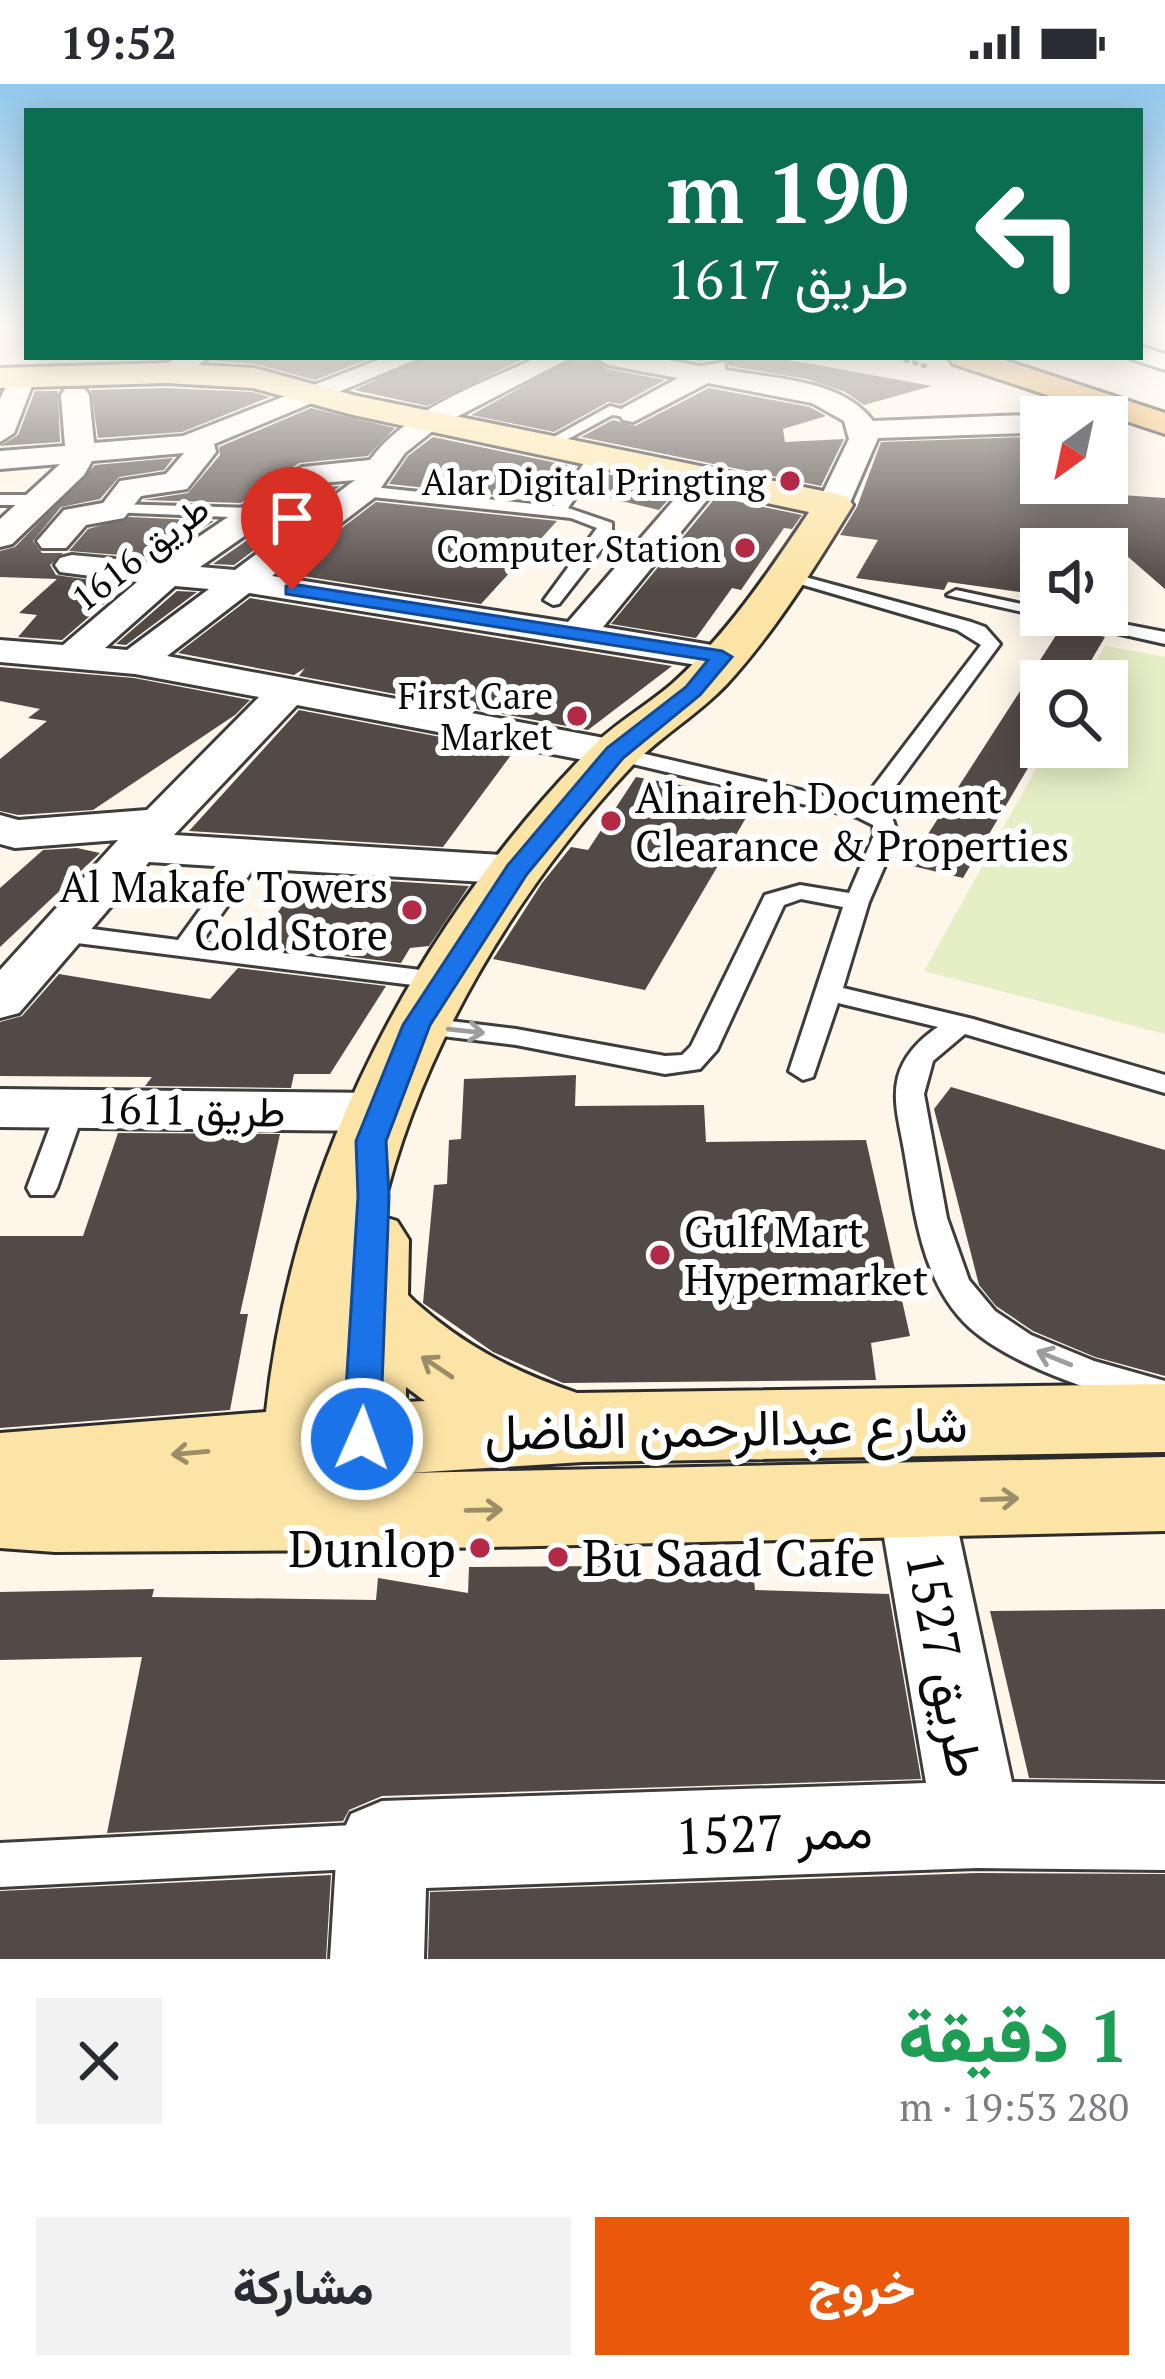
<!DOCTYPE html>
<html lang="ar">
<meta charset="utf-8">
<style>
:root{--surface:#fff;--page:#f2f2f3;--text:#2b2b33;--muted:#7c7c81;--accent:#ea580c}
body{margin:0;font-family:"PT Serif",Vazirmatn,serif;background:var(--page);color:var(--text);direction:rtl;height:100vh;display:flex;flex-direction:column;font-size:45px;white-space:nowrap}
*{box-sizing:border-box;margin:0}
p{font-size:39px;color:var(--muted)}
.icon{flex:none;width:66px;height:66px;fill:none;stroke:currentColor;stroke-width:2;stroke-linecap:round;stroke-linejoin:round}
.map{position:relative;height:1875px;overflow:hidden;direction:ltr}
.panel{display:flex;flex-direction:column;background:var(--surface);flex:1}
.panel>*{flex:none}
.top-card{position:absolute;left:24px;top:24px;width:1119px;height:252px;border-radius:0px;box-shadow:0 6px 30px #0003;direction:rtl;background:#0b6e4f;color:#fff;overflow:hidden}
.needle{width:78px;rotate:213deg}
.buttons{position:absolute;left:1020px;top:312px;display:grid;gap:24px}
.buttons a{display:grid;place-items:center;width:108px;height:108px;border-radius:0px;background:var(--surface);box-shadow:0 6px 30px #0003;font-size:60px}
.pin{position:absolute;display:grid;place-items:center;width:102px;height:102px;color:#fff;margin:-123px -51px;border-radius:50% 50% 50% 0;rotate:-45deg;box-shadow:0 0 12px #0007}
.pin .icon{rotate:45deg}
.me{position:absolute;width:132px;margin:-66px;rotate:2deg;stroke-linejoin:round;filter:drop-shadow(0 0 9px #0008)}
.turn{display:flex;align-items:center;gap:42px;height:252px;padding:0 36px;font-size:54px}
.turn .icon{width:156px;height:156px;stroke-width:2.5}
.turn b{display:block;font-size:84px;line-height:102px}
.round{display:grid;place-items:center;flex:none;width:126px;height:126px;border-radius:0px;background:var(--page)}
.summary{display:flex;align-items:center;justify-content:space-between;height:204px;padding:0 36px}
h1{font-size:72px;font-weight:800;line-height:90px;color:#1e9e55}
.action{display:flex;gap:24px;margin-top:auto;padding:24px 36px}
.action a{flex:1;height:138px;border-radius:0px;background:var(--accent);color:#fff;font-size:48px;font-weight:800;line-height:138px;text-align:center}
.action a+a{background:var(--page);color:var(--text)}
.status{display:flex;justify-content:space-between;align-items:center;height:84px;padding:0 60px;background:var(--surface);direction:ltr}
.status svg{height:33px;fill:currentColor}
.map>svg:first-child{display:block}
.pitch{fill:#e6eec6}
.building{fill:#524a47}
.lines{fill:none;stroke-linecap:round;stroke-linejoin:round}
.lane-casing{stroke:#3d3d3d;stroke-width:6}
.street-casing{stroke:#3d3d3d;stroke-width:6}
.secondary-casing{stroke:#2c2c2c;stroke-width:6}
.primary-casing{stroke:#1b1b1b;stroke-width:6}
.path{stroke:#2c2c2c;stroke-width:4.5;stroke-dasharray:6 3;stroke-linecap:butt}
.lane{fill:#fff;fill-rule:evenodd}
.street{fill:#fff;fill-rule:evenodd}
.secondary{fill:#fce4a6;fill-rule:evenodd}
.primary{fill:#f3b964;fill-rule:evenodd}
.oneway{stroke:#9d9d9d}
.oneway2{stroke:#9b8d68}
.route{fill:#1a73e8;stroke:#114b97;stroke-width:3}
.poi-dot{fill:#b32946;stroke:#fff;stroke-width:4.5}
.labels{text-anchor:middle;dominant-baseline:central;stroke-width:12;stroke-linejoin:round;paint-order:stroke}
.far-poi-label{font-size:36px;fill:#0a0a0a;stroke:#fff;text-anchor:end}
.far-street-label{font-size:36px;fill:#0a0a0a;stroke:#fff}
.poi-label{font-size:42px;fill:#0a0a0a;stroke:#fff;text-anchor:start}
.street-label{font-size:42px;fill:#0a0a0a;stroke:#fff}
.near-street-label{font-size:51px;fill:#0a0a0a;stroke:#fff}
.near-poi-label{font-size:51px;fill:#0a0a0a;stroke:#fff;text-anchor:end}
</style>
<div class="status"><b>19:52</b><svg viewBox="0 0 49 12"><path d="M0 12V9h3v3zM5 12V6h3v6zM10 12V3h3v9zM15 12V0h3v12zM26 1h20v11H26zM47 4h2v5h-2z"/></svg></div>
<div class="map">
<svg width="1165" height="1875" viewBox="0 0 1165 1875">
<rect width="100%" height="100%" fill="#fef6e9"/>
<path class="pitch" d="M1105 562 1165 573V950L924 887 1048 663H1107V597H1085Z"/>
<g class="building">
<path d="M214 273H374L315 296 255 280 212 277Z"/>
<path d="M426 273H527L427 322 354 306Z"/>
<path d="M576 273H591L607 285 665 296 621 320 608 318 554 348 471 331Z"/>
<path d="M676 273H773L932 302 864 321 845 308 807 295 730 282 723 274 700 277Z"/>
<path d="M166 304 252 308 270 313 182 348 98 354 91 306Z"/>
<path d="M709 304 810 323 826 332 783 345 785 358 844 355 821 402 581 353 613 336 635 342Z"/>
<path d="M35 307H58L60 358 0 362 18 351Z"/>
<path d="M311 324 395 344 368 372 299 379 241 419 143 416 188 409 220 371 219 363Z"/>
<path d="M1041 348V399H1107V393H1117L1121 411 1165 414V505L1119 465H1041V511L948 498 944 506 856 494 878 456 840 451 857 423 881 358 1027 353Z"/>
<path d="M433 353 576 383 551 417 389 400 408 372Z"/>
<path d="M173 374 164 386 119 393 100 415 61 423 33 457 42 469H63L50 481 56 491 126 501 62 556 18 553 37 531 19 529 57 495 0 493V467L15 463 95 381Z"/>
<path d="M598 388 678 405 659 426 584 408Z"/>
<path d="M340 402 234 481 213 480 323 403Z"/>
<path d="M716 413 802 431 792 445 784 444 741 506 732 504 696 554 611 540Z"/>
<path d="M376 418 557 437 481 520 283 489Z"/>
<path d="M130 433 214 437 159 474 69 467 88 445Z"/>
<path d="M177 507 197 508 126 561 116 560Z"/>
<path d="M250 514 672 582 588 646 299 592 305 584 294 591 178 569Z"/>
<path d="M1062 542 1105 553 1079 597H1041V662L963 794 908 781Z"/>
<path d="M0 583 134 594 250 616 235 631 93 726 18 731 0 727V675L47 637 28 634 40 625 0 617Z"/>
<path d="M299 626 514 667 443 763 189 747Z"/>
<path d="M636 693 692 703 685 716 750 727 645 906 493 875 542 799 571 763 588 766Z"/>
<path d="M77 764 100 769 0 863V804L43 766Z"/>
<path d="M304 792 469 802 429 862 410 864 401 879 254 861Z"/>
<path d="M238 884 386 902 330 990H294L291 1004 145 1002 152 993 0 992V938L22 932 59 890 210 915Z"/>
<path d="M576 991 575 1022 704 1021 706 1058 866 1056 910 1252 871 1259 876 1296 563 1299 493 1268 423 1219 434 1101 447 1100 449 1056 461 1055 464 995Z"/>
<path d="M951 1003 1165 1066V1292L1095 1273 1033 1247 996 1222 979 1201 934 1025Z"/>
<path d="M118 1049 280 1050 240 1230H248L230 1326 0 1344V1152H83Z"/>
<path d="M606 1482V1495H754L755 1506 889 1510 921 1695 382 1712 349 1726 343 1737 107 1749 142 1573 0 1576V1508L154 1505 152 1513 376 1516 378 1494 468 1509 469 1483Z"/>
<path d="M1165 1525V1696L1029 1694 990 1527Z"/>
<path d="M977 1789 1165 1790V1875H428L430 1808Z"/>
<path d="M331 1791 326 1875H0V1807Z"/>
</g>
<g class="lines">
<g class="lane-casing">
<g id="lane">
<path d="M610 322 640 330 633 334 612 331 555 362 543 359Z"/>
<path d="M593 367 605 370 568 424 612 439V452L559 520 553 521 544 516 597 444 571 434 363 412 355 407 363 402 553 422Z"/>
<path d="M0 411H42L50 416 42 421H0Z"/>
<path d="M115 420 254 424 262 429 254 434 109 428V422Z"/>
<path d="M1107 470 1119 474 1118 539 1165 548V560L947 511 956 506 1041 524V531L1100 535V531H1107Z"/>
<path d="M783 487 971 538 985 543 1000 560 878 726 892 733 898 751 869 818 843 904 973 935 1165 991V1009L965 950 933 977 924 1010 947 1134 969 1196 995 1227 1031 1251 1094 1277 1165 1297V1325C1107 1313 1015 1284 970 1244 921 1199 915 1128 904 1066 900 1042 892 1017 898 993 904 971 920 955 938 943L838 919 813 993 803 996 789 987 843 823 801 815 784 821 717 966 700 985 665 990 516 961 417 949 403 941 417 933 516 945 665 972 682 971 691 962 765 811 800 801 849 809 874 751 873 741 857 733 607 674 604 669 615 663 860 720 981 561 957 546 783 495Z"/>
<path d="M252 763 264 770 201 859 445 889 458 897 445 905 61 857 48 849 61 841 178 856 244 765Z"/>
<path d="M71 1015 85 1024 57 1104 53 1111H31L27 1104 57 1024Z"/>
<path d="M373 1740 389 1746 395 1762 389 1778 373 1784 0 1803V1759Z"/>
</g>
</g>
<g class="street-casing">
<g id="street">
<path d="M1140 262 1165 270V286L1131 275 1140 273Z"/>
<path d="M177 273H210L175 295H157L153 289Z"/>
<path d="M386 273H422L214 360 216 368 187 405 141 412 124 434 86 441 66 464H42L37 457 64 426 103 419 120 397 166 390 184 369 92 377 84 391 12 460 0 463V435L60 380 0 385V367L65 362 61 311 65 305H85L89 311 94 359 183 352Z"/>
<path d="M538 273H572L439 342 405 369 374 414 272 492 568 538 699 387 710 385 725 394 603 543 736 565 741 573 736 581 722 585 249 509 167 572 615 656 630 660 636 669 630 678 615 682 297 621 174 751 517 772 534 776 541 786 534 796 517 800 149 778 19 929 0 934V886L118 756 15 764 0 760V731L18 736 147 726 259 613 135 590 0 578V556L63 561 137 498 60 488 55 481 60 474 72 471 160 479 302 383 370 376C410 323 480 301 538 273ZM355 396 235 486 200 483 321 399ZM175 502 209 505 127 566 105 564Z"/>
<path d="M595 273H651L700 282 724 278 726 286C774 295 842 295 873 337L1027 331 1041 340 1027 349 878 354 849 421 833 431 817 421 849 355 844 337 812 319 708 299 633 338 623 336 619 330 623 324 678 294 608 281Z"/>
<path d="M22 286 35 294 14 349 0 358V315L13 288Z"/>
<path d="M0 1005 382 1009 402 1015 411 1028 402 1041 382 1047 0 1043Z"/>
<path d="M915 1387 941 1396 952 1418 1012 1698 1165 1700V1786L977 1784 426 1804 424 1875H330L337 1761 351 1730 382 1717 926 1699 878 1418 889 1396Z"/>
</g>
</g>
<g class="secondary-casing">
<path id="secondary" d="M166 279 254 284 357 312 833 409 847 413 853 421C815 483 776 546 727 600 698 631 660 652 631 683 516 806 419 967 381 1132L397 1137 409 1156 408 1211 415 1218C464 1262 515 1288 577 1309L1165 1300V1368L583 1378 409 1389 1165 1373V1447L367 1466 55 1468 0 1464V1349L266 1328C293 1076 417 840 594 661 618 637 648 621 673 599 727 550 769 488 809 428L353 331 253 304 166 299 0 304V284ZM406 1303 422 1315 425 1317 406 1318Z"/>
</g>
<g class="primary-casing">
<path id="primary" d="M948 273H995L1165 329V350L953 280Z"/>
</g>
<path class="path" d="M895 273 929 283"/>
<use href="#lane" class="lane"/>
<use href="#street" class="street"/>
<use href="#secondary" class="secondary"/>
<use href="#primary" class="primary"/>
</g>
<defs><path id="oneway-shaft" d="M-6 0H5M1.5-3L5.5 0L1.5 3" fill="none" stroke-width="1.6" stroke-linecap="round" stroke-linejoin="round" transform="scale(3)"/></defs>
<g class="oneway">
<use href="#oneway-shaft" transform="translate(466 947) rotate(6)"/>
<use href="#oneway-shaft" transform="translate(1054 1274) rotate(-158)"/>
</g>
<g class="oneway2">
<use href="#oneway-shaft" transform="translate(437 1283) rotate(-146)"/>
<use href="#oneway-shaft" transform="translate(190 1369) rotate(175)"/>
<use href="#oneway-shaft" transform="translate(1000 1415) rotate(-2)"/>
<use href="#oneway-shaft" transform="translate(484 1426) rotate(-1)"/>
</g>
<linearGradient id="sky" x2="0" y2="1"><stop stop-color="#91c8ec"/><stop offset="0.48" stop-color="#fffbf5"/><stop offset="1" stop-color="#fffbf5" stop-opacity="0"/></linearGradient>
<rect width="1165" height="504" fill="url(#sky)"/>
<path class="route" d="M292 500 722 567 732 573 700 611 623 674 527 790 430 941 386 1057 389 1112 380 1355 374 1365 362 1369 349 1365 343 1355 358 1112 356 1057 403 941 508 781 607 664 686 603 708 576 286 510V502Z"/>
<g class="poi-dot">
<circle cx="790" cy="397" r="12"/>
<circle cx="745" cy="464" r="12"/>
<circle cx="577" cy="632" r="12"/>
<circle cx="611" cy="737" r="12"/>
<circle cx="412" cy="826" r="12"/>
<circle cx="660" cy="1171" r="12"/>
<circle cx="480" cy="1464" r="12"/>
<circle cx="558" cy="1473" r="12"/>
</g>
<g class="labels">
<g class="far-poi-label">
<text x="766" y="397">Alar Digital Pringting</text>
<text x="721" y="464">Computer Station</text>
<text x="553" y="611">First Care<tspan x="553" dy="41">Market</tspan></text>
</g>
<g class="far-street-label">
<text transform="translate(140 469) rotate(-38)">طريق 1616</text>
</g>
<g class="poi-label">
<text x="635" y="713">Alnaireh Document<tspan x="635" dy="48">Clearance &amp; Properties</tspan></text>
<text x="388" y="802" text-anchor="end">Al Makafe Towers<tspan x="388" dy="48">Cold Store</tspan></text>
<text x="684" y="1147">Gulf Mart<tspan x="684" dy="48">Hypermarket</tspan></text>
</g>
<g class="street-label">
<text transform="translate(191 1025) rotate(1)">طريق 1611</text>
</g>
<g class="near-street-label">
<text transform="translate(726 1343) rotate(-1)">شارع عبدالرحمن الفاضل</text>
<text transform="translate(946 1580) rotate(79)">طريق 1527</text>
<text transform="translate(774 1748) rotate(-2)">ممر 1527</text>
</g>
<g class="near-poi-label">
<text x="456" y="1464">Dunlop</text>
<text x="582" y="1473" text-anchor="start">Bu Saad Cafe</text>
</g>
</g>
</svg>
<div class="buttons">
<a><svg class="needle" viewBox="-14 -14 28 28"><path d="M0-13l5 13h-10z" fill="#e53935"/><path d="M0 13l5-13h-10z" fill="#7c7c81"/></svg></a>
<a><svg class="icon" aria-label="sound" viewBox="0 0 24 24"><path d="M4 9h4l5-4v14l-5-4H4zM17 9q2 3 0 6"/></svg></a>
<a><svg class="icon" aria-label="search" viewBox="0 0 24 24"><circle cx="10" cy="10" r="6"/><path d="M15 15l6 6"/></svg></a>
</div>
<div class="pin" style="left:292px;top:506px;background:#d93025"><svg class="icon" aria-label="arrive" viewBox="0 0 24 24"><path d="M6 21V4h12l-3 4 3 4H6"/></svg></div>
<svg class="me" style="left:362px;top:1355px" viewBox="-20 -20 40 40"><circle r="17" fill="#1a73e8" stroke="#fff" stroke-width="3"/><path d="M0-11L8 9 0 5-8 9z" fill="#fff"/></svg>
<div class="top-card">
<div class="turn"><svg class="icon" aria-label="left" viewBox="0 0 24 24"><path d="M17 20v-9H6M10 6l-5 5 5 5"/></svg><div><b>190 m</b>طريق 1617</div></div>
</div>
</div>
<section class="panel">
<div class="summary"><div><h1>1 دقيقة</h1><p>280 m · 19:53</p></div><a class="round"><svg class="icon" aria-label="close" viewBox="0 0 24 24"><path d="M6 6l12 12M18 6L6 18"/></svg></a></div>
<div class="action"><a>خروج</a><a>مشاركة</a></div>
</section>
